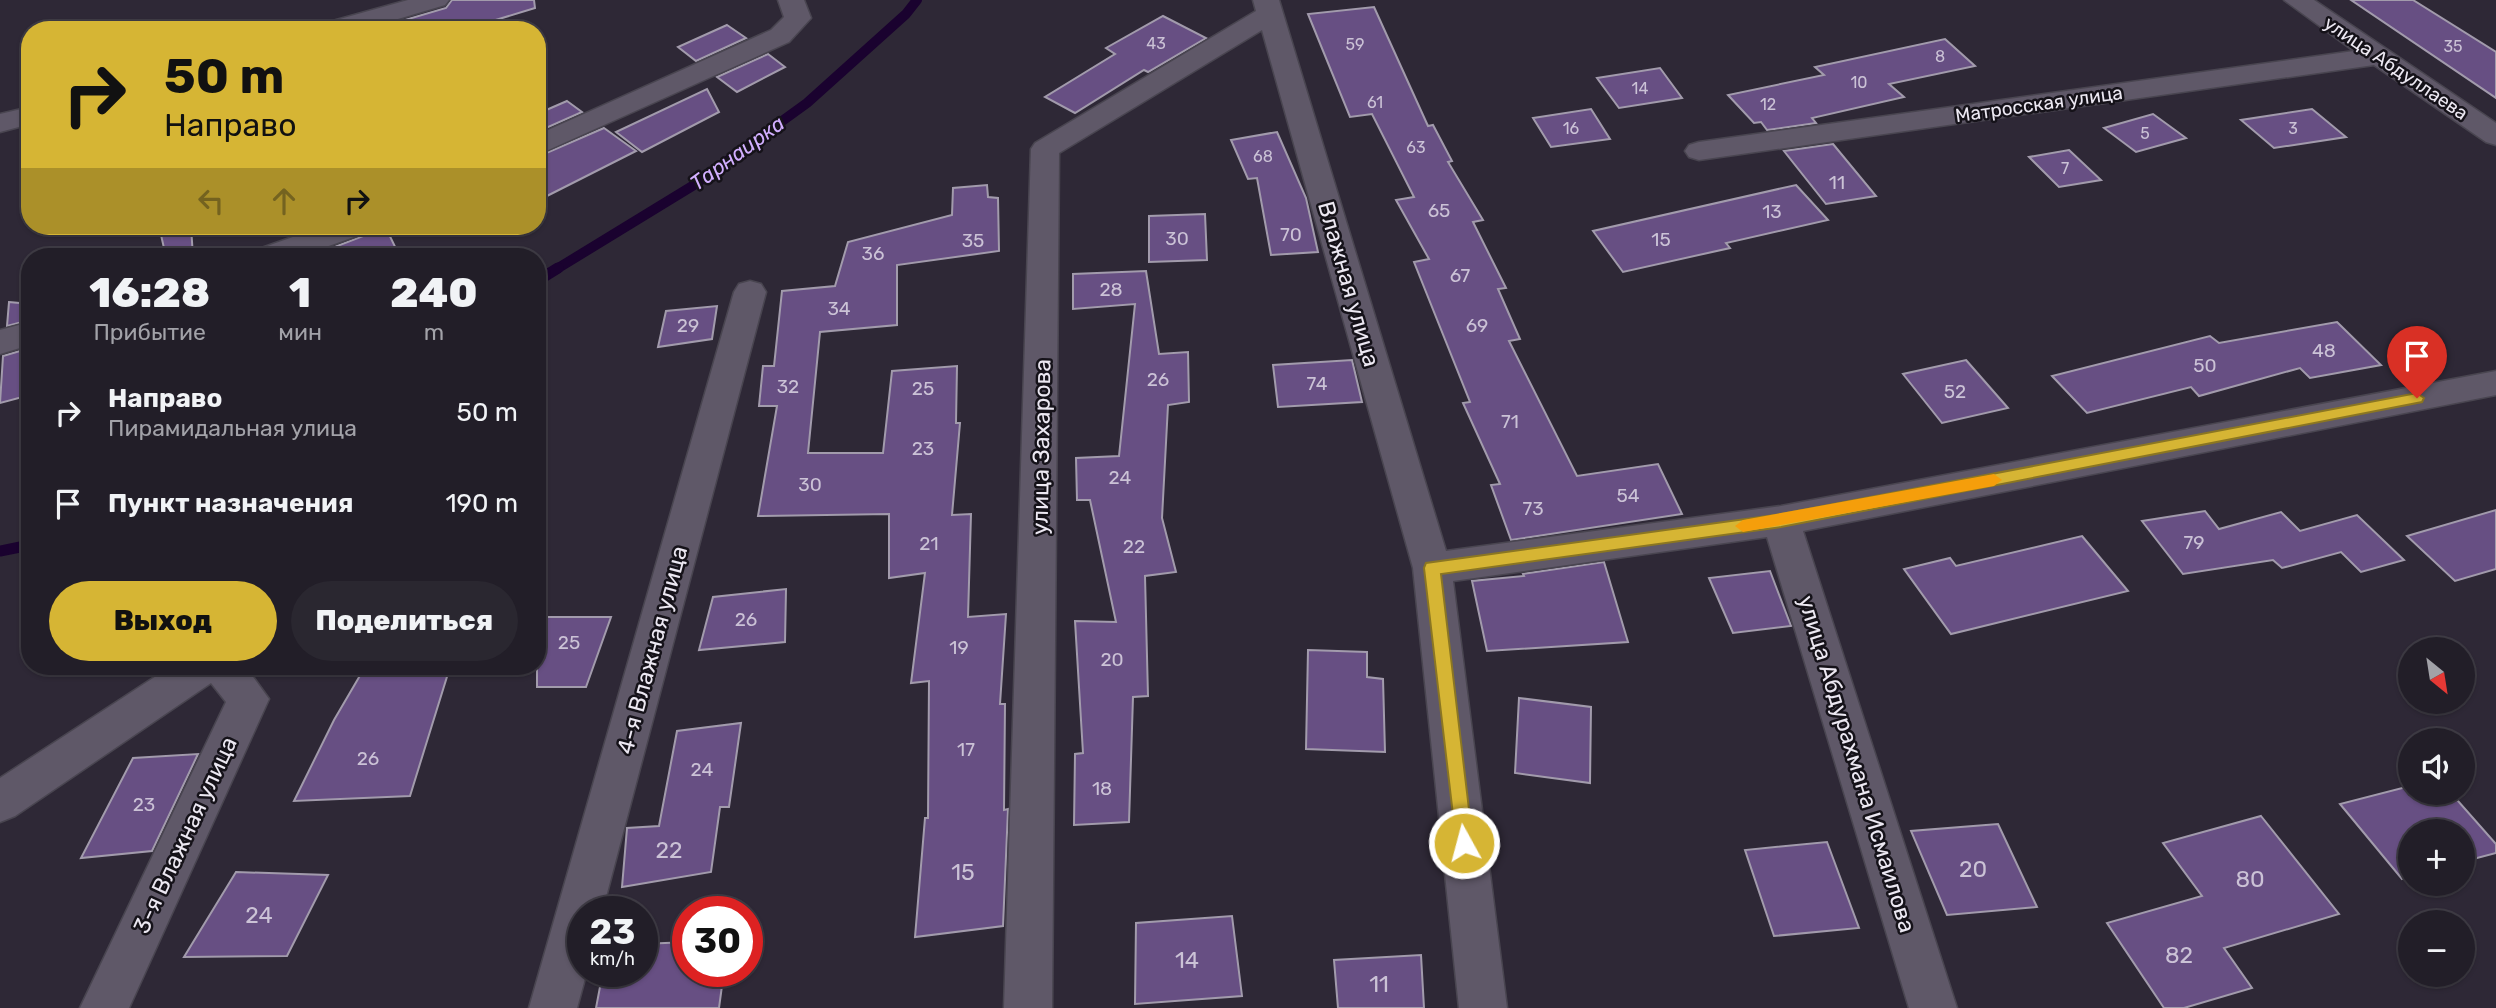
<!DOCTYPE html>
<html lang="ru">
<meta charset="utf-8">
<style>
:root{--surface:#221e28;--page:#2a2730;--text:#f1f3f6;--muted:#a2a2a8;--line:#3f3c45;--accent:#d6b534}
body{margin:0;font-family:Rubik,sans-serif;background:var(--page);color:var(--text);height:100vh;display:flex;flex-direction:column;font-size:26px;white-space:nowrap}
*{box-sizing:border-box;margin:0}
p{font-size:23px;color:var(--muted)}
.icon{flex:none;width:38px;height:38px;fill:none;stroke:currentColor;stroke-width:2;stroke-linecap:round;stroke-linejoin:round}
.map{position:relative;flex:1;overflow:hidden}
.details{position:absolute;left:21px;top:248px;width:525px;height:427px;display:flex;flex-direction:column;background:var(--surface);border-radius:28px;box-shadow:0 2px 5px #0004,0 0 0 2px var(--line)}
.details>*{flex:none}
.top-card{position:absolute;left:21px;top:21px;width:525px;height:214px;border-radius:28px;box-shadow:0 2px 5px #0004,0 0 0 2px var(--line);background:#d6b534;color:#111;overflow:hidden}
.needle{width:46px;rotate:150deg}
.buttons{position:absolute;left:2398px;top:637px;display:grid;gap:14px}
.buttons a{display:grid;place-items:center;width:77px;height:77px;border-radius:50%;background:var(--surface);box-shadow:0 2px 5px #0004,0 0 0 2px var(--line);font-size:35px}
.speed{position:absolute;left:567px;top:896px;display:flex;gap:14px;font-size:35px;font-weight:700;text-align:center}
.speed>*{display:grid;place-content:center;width:91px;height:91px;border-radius:50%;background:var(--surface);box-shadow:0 2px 5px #0004,0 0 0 2px var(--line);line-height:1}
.speed small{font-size:18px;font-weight:400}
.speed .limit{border:10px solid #d22;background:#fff;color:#111}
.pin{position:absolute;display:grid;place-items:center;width:60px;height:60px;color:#fff;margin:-72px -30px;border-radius:50% 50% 50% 0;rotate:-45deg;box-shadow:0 0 7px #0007}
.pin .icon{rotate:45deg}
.me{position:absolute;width:77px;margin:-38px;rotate:353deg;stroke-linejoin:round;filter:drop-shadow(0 0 5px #0008)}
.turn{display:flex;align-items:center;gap:24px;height:147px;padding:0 28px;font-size:32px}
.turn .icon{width:91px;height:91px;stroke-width:2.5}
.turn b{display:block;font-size:49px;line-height:60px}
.lanes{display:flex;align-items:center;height:66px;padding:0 28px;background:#0003;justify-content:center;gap:35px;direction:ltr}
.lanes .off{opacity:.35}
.eta{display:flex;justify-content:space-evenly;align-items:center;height:119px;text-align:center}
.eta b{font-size:42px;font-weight:800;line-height:49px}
.cta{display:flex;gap:14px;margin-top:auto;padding:14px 28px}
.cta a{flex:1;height:80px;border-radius:42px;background:var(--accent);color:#111;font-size:28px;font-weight:800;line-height:80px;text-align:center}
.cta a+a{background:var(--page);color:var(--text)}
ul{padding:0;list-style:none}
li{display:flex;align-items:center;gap:21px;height:91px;padding:0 28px}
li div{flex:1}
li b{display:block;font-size:26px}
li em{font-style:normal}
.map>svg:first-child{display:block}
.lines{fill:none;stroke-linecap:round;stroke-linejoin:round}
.stream-far1{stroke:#1a022f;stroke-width:10}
.stream{stroke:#1a022f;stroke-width:11}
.building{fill:#674f83;stroke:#a29bac;stroke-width:2}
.minor-casing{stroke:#494550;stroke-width:3}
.minor{fill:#5f5868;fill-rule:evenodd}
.route{fill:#d6b534;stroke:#8b7622;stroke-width:2}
.slow{fill:#f59e0b}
.labels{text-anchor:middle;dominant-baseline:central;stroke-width:5;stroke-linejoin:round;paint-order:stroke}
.far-number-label{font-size:16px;fill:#cbc2d6}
.far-street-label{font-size:19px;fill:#ece8f2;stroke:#151219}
.number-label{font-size:19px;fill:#cbc2d6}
.far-water-label{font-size:21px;font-style:italic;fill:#d2afff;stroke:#151219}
.street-label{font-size:23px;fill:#ece8f2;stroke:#151219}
.near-number-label{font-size:23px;fill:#cbc2d6}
</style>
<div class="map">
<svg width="2496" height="1008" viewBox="0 0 2496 1008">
<rect width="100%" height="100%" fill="#2e2836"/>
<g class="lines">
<path class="stream-far1" d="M555 270 694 185 807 103 906 14 917 0"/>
<g class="stream">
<path d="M537 281 558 268"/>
<path d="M0 551 30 545"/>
</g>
</g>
<g class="building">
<path d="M452 0H534L535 8 463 30H371L446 8Z"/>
<path d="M2351 0H2413L2496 52V98Z"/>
<path d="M1374 7 1428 126 1433 125 1452 161 1448 162 1483 220 1473 222 1506 288 1498 289 1520 339 1509 341 1577 476 1658 464 1682 514 1511 540 1491 485 1500 484 1463 403 1470 402 1414 262 1429 259 1396 200 1414 197 1372 114 1350 117 1308 14Z"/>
<path d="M1163 16 1206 38 1148 72 1144 70 1075 113 1045 97 1115 54 1106 48Z"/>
<path d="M727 25 746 38 696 61 678 47Z"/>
<path d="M1945 39 1975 66 1889 84 1904 97 1812 118 1816 123 1767 130 1761 122 1754 123 1728 95 1824 75 1815 67Z"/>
<path d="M768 54 785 67 737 92 717 77Z"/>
<path d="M1660 68 1682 98 1619 108 1597 78Z"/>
<path d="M707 89 719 112 642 152 616 132Z"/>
<path d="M567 101 582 112 537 132V114Z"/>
<path d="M1591 109 1610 139 1551 147 1533 118Z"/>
<path d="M2312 109 2346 137 2274 148 2241 120Z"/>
<path d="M2153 114 2186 138 2136 152 2104 128Z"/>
<path d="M604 128 636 151 537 201V157Z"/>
<path d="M1277 132 1306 198 1318 252 1271 255 1257 178 1248 179 1231 140Z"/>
<path d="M1833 144 1876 196 1826 204 1784 151Z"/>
<path d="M2069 150 2101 180 2059 187 2029 157Z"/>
<path d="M987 185 988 197 998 198 999 251 897 265V325L820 332 808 453H883L892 371 957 366 956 423H960L952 515 971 514 968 617 1006 614 1000 704H1005L1004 810 1008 809 1003 926 915 937 925 818H928L929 681 911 683 925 573 889 578V514L758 516 777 406H759L763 366H774L782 291 835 286 848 242 952 215 953 188Z"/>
<path d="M1796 185 1828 220 1726 243 1730 248 1623 272 1593 231Z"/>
<path d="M1205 214 1207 260 1149 262V216Z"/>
<path d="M159 226H191L193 257H166Z"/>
<path d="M372 226H385L400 257H327L324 251 366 235Z"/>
<path d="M1146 271 1159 354 1188 352 1189 402 1168 405 1162 518 1176 572 1145 576 1148 696 1133 697 1129 822 1074 825 1075 754 1083 753 1075 621 1116 622 1090 500H1077L1076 458 1119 456 1135 304 1073 309V274Z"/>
<path d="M9 302 30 304V320L7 326Z"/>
<path d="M717 306 712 339 658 347 666 311Z"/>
<path d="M2337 322 2381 365 2310 378 2300 368 2199 396 2191 387 2087 413 2052 376 2210 336 2219 343Z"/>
<path d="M30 348V395L0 403 3 356Z"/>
<path d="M1352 360 1362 402 1278 407 1273 365Z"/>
<path d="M1966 360 2008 408 1942 423 1903 374Z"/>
<path d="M2496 510V569L2455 581 2407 536Z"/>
<path d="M2205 511 2219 529 2281 512 2300 531 2357 515 2404 560 2361 572 2341 552 2282 568 2273 560 2183 574 2142 521Z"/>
<path d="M2082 536 2128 591 1951 634 1904 569 1950 558 1956 566Z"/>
<path d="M1604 562 1628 642 1487 651 1472 581 1524 576 1523 574Z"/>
<path d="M1770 571 1791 626 1733 633 1709 578Z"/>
<path d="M786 589 785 642 699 650 713 597Z"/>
<path d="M537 617H611L586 687H537Z"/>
<path d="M1308 650 1367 652V677L1383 679 1385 752 1306 749Z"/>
<path d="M365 667H450L410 796 294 801 334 720Z"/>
<path d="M1519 698 1591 707 1590 783 1515 773Z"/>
<path d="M741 723 729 807H720L711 872 622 887 627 828 659 826 677 731Z"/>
<path d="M198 754 152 851 81 858 133 758Z"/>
<path d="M2410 786V793H2451L2496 844V853L2462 862V831H2410V876L2402 879 2340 804Z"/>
<path d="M2261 816 2339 914 2224 948 2252 988 2184 1008H2164L2107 923 2202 896 2163 843Z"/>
<path d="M1998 824 2037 907 1947 915 1911 831Z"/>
<path d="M1827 842 1859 928 1774 936 1745 850Z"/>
<path d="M236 872 328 875 287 956 184 957Z"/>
<path d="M1232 916 1242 996 1135 1004 1136 923Z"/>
<path d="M688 942V971H724L719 1008H596L603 971H642V944Z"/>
<path d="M1421 955 1424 1008H1338L1334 960Z"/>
</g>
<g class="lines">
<g class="minor-casing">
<g id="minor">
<path d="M408 0H449L445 5 361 30H318L322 24Z"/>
<path d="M778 0H804L811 18 789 42 537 155V135L771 30 784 17Z"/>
<path d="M1253 0H1279L1446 551 1781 506 2496 371V395L1803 531 1957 1008H1909L1767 537 1453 581 1507 1008H1459L1413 568 1262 30 1059 153 1052 1008H1004L1031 149 1035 143 1256 11Z"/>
<path d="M2284 0H2314L2496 123V145L2486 142 2374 65 1699 160 1689 157 1685 151 1689 145 1699 142 2354 51Z"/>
<path d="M30 107V124L0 132V114Z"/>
<path d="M324 226H369L365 233 298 257H251L256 250Z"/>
<path d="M750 281 761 284 766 292 602 912H583V971H587L577 1008H529L734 292 739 284Z"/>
<path d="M30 322V345L0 354V330Z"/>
<path d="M170 667H246L269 699 129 1008H80L226 702 211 683 15 816 0 822V778Z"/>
</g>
</g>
<use href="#minor" class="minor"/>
</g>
<path class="route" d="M2417 393 2424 398 2422 402 1781 527 1441 574 1473 843 1470 849 1464 852 1457 849 1424 568 1426 563 1781 514Z"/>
<path class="slow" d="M1994 474 2002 480 1994 486 1743 532 1735 526 1743 520Z"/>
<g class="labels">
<g class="far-number-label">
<text x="1156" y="43">43</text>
<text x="1355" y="44">59</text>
<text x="2453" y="46">35</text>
<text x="1940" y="56">8</text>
<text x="1859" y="82">10</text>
<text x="1640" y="88">14</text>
<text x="1375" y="102">61</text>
<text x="1768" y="104">12</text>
<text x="1571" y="128">16</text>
<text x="2293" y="128">3</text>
<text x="2145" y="133">5</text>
<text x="1416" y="147">63</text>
<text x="1263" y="156">68</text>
<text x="2065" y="168">7</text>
</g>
<g class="far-street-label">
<text transform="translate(2396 68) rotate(34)">улица Абдуллаева</text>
<text transform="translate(2039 104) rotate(-8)">Матросская улица</text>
</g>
<g class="number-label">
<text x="1837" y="182">11</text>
<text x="1439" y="210">65</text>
<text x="1772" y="211">13</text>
<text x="1291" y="234">70</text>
<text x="1177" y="238">30</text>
<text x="1661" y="239">15</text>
<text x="973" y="240">35</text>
<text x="873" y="253">36</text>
<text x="1460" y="275">67</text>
<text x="1111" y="289">28</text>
<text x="839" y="308">34</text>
<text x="688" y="325">29</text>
<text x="1477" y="325">69</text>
<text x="2324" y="350">48</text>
<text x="2205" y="365">50</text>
<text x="1158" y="379">26</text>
<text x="1317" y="383">74</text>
<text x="788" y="386">32</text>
<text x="923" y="388">25</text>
<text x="1955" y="391">52</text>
<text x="1510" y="421">71</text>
<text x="923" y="448">23</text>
<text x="1120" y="477">24</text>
<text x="810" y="484">30</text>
<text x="1628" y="495">54</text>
<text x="1533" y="508">73</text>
<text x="2194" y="542">79</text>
<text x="929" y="543">21</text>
<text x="1134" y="546">22</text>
<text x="746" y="619">26</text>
<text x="569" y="642">25</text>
<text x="959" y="647">19</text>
<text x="1112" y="659">20</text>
<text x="966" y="749">17</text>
<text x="368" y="758">26</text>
<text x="702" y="769">24</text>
<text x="1102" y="788">18</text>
<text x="144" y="804">23</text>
</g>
<g class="far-water-label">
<text transform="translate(737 153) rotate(-36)">Тарнаирка</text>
</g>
<g class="street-label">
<text transform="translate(1349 284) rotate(74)">Влажная улица</text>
<text transform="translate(1041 447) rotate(-89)">улица Захарова</text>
<text transform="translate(652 650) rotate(-75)">4-я Влажная улица</text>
<text transform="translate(1857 764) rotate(73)">улица Абдурахмана Исмаилова</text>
<text transform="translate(185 835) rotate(-65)">3-я Влажная улица</text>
</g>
<g class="near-number-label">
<text x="669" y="850">22</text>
<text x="1973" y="869">20</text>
<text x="963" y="872">15</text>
<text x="2250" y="879">80</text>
<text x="259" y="915">24</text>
<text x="2179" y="955">82</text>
<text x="1187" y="960">14</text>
<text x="1379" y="984">11</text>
</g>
</g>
</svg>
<div class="buttons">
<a><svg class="needle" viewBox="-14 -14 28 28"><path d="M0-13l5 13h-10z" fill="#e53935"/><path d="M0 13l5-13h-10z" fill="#a2a2a8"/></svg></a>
<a><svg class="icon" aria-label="sound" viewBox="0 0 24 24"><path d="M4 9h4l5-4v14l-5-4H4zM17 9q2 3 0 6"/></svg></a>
<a>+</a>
<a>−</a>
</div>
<div class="speed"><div>23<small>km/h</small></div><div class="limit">30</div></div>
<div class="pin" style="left:2417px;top:398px;background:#d93025"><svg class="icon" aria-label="arrive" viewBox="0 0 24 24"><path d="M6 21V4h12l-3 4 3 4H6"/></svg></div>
<svg class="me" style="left:1464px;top:843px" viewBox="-20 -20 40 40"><circle r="17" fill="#d6b534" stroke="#fff" stroke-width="3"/><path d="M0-11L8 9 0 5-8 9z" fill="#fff"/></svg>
<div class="top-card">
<div class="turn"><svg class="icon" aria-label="right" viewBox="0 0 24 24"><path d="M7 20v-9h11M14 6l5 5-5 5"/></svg><div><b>50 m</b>Направо</div></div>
<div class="lanes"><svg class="icon off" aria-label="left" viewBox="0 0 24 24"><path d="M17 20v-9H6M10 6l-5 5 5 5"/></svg><svg class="icon off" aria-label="ahead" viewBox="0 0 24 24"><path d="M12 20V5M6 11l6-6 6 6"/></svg><svg class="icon" aria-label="right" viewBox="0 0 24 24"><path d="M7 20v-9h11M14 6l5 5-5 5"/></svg></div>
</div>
<section class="details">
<div class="eta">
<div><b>16:28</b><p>Прибытие</p></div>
<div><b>1</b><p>мин</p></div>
<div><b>240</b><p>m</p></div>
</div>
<ul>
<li><svg class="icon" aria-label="right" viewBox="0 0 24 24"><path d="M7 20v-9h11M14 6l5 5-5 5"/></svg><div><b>Направо</b><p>Пирамидальная улица</p></div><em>50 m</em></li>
<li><svg class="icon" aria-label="arrive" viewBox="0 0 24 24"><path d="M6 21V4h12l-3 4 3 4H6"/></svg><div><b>Пункт назначения</b></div><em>190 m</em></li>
</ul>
<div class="cta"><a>Выход</a><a>Поделиться</a></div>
</section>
</div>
